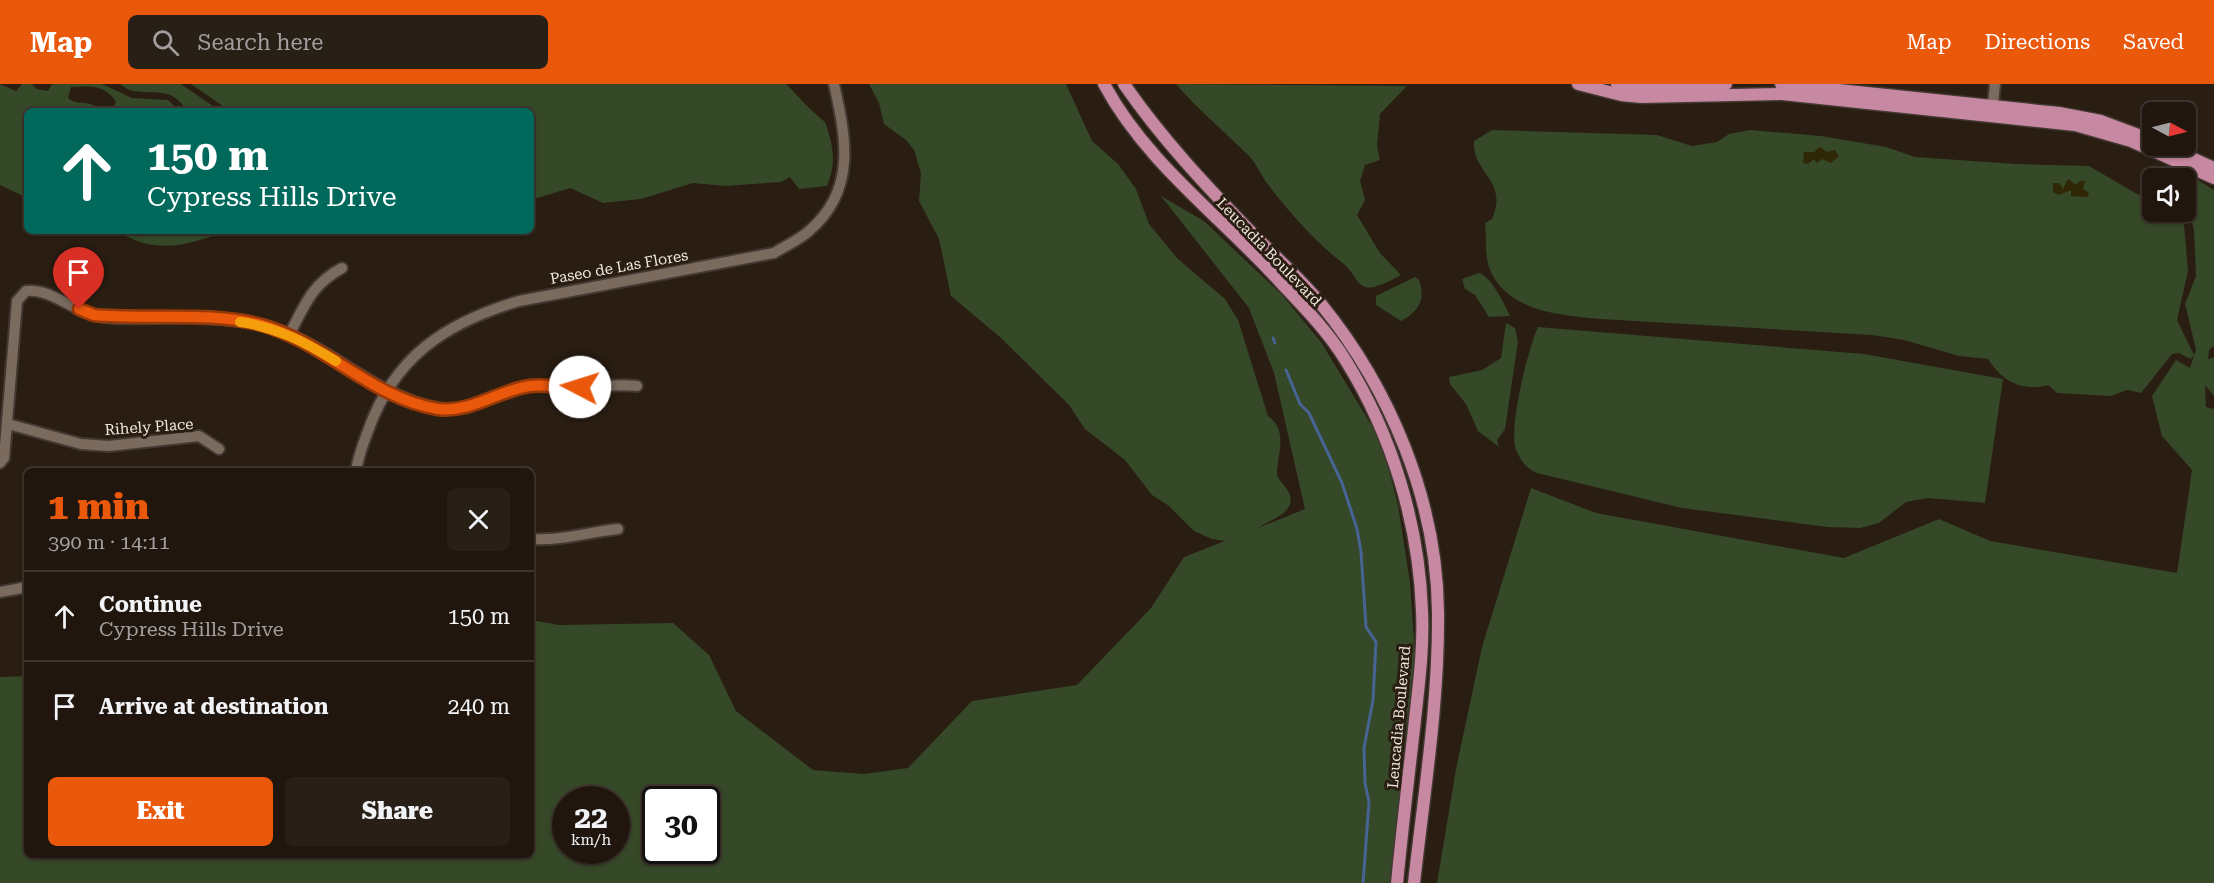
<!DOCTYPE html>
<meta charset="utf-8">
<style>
:root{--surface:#20160e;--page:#281f17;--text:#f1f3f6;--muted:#a29f9e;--line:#3d352e;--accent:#ea580c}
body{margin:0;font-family:"Roboto Serif",serif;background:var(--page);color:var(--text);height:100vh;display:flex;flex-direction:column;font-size:22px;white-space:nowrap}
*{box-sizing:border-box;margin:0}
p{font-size:20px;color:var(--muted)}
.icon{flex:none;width:33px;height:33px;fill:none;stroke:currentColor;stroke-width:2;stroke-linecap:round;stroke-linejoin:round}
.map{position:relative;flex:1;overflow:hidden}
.details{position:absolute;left:24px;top:384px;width:510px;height:390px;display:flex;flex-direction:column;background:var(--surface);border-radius:9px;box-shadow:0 2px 4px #0004,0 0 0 2px var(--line)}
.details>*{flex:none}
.top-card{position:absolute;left:24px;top:24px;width:510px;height:126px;border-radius:9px;box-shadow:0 2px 4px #0004,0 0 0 2px var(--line);background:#00695c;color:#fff;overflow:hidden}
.needle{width:39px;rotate:97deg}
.tools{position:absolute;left:2142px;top:18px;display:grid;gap:12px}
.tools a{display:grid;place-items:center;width:54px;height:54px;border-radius:9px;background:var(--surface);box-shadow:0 2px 4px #0004,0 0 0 2px var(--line);font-size:30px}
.speed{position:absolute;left:552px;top:702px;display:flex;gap:12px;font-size:30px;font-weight:700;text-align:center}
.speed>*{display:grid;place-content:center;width:78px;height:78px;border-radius:50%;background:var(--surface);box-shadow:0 2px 4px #0004,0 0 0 2px var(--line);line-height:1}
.speed small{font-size:15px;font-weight:400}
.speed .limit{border:3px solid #111;border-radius:9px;background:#fff;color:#111}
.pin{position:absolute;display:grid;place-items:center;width:51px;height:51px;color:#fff;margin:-62px -26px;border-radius:50% 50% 50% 0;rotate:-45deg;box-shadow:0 0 6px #0007}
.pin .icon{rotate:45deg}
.me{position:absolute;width:66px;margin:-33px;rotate:275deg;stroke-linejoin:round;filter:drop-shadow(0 0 4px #0008)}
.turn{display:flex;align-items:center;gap:21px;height:126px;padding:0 24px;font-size:27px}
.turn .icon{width:78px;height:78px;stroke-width:2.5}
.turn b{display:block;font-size:42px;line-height:51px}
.round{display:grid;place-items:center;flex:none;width:63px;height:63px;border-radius:9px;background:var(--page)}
.overview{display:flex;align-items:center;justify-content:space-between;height:102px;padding:0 24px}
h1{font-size:36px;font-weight:800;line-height:45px;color:var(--accent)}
.button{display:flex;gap:12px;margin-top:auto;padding:12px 24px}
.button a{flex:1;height:69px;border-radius:9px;background:var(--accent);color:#fff;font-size:24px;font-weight:800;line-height:69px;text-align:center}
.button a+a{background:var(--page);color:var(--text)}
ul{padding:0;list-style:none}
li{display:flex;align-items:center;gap:18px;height:90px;padding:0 24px;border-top:2px solid var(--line)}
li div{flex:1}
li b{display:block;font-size:22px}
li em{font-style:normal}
header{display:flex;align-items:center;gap:36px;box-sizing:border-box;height:84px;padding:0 30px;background:var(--accent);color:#fff}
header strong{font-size:28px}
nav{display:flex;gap:33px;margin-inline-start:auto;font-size:21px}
.search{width:420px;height:54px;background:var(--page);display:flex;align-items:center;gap:15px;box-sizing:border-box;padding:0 21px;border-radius:9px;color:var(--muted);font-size:22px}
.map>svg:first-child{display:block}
.green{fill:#354827;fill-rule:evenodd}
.sand{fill:#2f2706}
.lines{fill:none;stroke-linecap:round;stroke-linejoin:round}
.stream{stroke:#476494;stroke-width:3}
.minor-casing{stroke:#433832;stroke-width:14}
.major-casing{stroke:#433832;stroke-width:15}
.minor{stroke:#7b6b5e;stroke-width:10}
.major{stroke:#c788a1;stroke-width:12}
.route-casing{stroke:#983908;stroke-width:15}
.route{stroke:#ea580c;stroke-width:10}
.slow{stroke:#f59e0b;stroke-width:10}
.labels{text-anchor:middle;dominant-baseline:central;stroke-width:6;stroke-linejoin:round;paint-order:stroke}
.street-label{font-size:15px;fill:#f0e7df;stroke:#2a1d12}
</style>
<header>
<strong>Map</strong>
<div class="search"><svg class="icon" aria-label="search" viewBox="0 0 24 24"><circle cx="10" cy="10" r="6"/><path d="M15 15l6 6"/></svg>Search here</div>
<nav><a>Map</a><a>Directions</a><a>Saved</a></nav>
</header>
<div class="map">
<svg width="2214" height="799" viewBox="0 0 2214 799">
<rect width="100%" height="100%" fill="#2a1d12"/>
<g class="green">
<path d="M0 0 16 7 22 0H32L37 5 48 7 52 0H102L132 14 168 16 179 27H142L135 22 125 27H112L116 18C106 0 89 2 71 3L68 14C78 23 89 14 101 27H27V114L0 101Z"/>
<path d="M120 0H181L220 27H188C182 21 178 14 170 11 152 4 136 14 120 0Z"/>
<path d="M191 0H786C799 13 810 26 825 38 833 60 837 79 827 102L799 105 790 93 781 98 725 102 693 99 641 115 603 119 570 104 531 116V27H230Z"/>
<path d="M869 0H1066L1092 57 1118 80 1136 105 1149 140 1178 175 1225 215 1238 236 1268 332C1289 347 1277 370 1277 391 1280 398 1285 401 1288 407 1300 428 1269 436 1258 444L1305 425 1274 289 1249 224 1161 112 1204 137 1282 211 1321 258 1381 357 1398 421 1410 498 1415 571 1391 799H0V593L27 592V771H531V536L559 541 673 539 709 571 736 627 813 686 864 690 908 684 972 617 1077 601 1151 524 1184 473 1225 457 1212 455 1194 447 1169 422 1152 411 1125 376 1085 345 1069 321 1001 254 951 212 939 155 919 117 921 89 914 66 906 56 884 40 879 19ZM566 716H616V766H566ZM656 716H706V766H656Z"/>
<path d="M1176 0 1407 2 1380 30 1377 62 1380 76 1365 81 1360 97 1365 116 1357 131 1380 169 1401 191C1393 195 1372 208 1363 202 1356 198 1352 187 1345 181 1315 158 1289 128 1266 98 1260 89 1256 79 1248 71 1224 47 1198 26 1176 0Z"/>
<path d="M1492 46 1657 51 1692 62 1717 58 1729 50 1750 46 1821 52 1886 63 1915 73 2016 80 2089 82 2137 110 2152 115V128H2183L2188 187 2177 236 2194 271 2196 266 2185 220 2196 192 2194 146 2186 118V94H2179L2178 88 2188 90 2214 106V262L2209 266 2208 275 2214 273V312L2205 301 2206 323 2214 325V799H1437L1456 685 1482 563 1531 404 1596 429 1844 474 1939 435 1990 457 2177 489 2192 386 2162 352 2152 312 2176 276 2190 284 2194 272 2190 275 2179 269 2172 270 2141 309 2127 306 2111 312 2057 309 2048 301C2021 308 2002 297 1988 275L1959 272 1904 256 1872 251 1601 235C1561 231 1508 228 1490 186 1484 170 1487 155 1485 139L1492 135C1509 96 1472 90 1474 57Z"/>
<path d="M116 147C127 147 133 154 144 152L147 147H227C185 162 157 171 116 147Z"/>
<path d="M1479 189C1491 192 1505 221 1510 232L1489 233 1475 211 1465 205 1462 195Z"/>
<path d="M1415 193 1419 196C1426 215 1419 227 1401 237L1376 221V212Z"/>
<path d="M1506 239 1515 244 1518 257 1505 345 1497 356 1499 363 1478 347 1466 320 1450 300 1449 293 1482 286 1501 274Z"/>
<path d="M1538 243 1864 270 2003 295 1985 419 1928 414 1906 418 1879 439 1860 444 1828 443 1682 424 1537 389C1527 385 1520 376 1516 366 1508 345 1528 265 1538 243Z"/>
</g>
<g class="sand">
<path d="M1820 63 1827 68 1835 66 1839 72 1831 79 1822 75 1817 79 1814 75 1808 80 1803 79 1804 68H1814Z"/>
<path d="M2068 95 2076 101 2080 97H2085L2083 105 2089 109 2087 113 2071 112V106L2059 111 2053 108V99H2059L2063 105Z"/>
</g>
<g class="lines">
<g class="stream">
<path d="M1273 254 1275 259"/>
<path d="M1286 286 1300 320 1309 329 1342 399 1357 445 1361 468 1366 543 1376 558 1373 616 1364 664 1365 699 1369 718 1363 799"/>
</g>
<g class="minor-casing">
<g id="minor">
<path d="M1992 30 1995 0"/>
<path d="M289 251C305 221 311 201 342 184"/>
<path d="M8 340 81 360 109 362 199 352 219 365"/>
<path d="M0 379 4 374 17 217 26 207C49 204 71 225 93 231 113 236 137 234 157 234 190 233 228 233 261 241 325 256 371 311 437 324 469 331 498 307 528 302 543 299 555 305 569 305 592 304 613 299 637 302"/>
<path d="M356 387C358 373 363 360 368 347 394 273 445 239 519 217L774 169C785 162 799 156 809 147 857 106 846 54 834 0"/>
<path d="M531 455C561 457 588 448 618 445"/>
<path d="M0 508 27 503"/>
</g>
</g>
<g class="major-casing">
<g id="major">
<path d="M1104 0C1146 79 1223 134 1282 200 1305 224 1329 249 1346 277 1392 351 1419 440 1422 527 1424 566 1418 606 1414 645 1408 696 1402 748 1397 799"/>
<path d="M1124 0C1162 55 1207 103 1254 151 1276 174 1301 195 1321 220 1390 305 1437 416 1438 528 1439 618 1424 709 1414 799"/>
<path d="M1578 0 1621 11 1641 13 1782 10 2075 41 2131 57 2214 94"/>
<path d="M1617 0 1659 3 1726 0"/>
<path d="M1781 0 2059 29 2101 37 2152 56"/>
<path d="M2165 62 2214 84"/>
</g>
</g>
<use href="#minor" class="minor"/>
<use href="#major" class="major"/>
</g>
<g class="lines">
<g class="route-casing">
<path id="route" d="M79 225 94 231C149 236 209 227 262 241 325 259 373 315 438 325 471 329 499 306 530 302 548 300 563 305 580 303"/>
</g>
<use href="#route" class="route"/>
<path class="slow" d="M240 238C276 243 305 258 336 277"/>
</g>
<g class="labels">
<g class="street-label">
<text transform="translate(1269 168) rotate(46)">Leucadia Boulevard</text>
<text transform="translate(619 183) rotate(-10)">Paseo de Las Flores</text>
<text transform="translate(149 343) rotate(-4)">Rihely Place</text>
<text transform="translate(1399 633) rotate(-85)">Leucadia Boulevard</text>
</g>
</g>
</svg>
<div class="tools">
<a><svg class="needle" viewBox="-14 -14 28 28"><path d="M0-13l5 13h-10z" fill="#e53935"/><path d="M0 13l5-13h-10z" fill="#a29f9e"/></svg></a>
<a><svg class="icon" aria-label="sound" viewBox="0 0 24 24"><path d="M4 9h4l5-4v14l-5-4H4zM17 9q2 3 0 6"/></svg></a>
</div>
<div class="speed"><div>22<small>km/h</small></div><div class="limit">30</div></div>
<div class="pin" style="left:79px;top:225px;background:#d93025"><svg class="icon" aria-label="arrive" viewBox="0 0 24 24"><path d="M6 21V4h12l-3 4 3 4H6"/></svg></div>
<svg class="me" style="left:580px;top:303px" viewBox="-20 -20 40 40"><circle r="19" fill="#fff"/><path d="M0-13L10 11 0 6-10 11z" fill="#ea580c"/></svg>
<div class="top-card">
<div class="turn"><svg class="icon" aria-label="ahead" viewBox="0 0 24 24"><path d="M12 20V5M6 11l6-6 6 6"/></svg><div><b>150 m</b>Cypress Hills Drive</div></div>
</div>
<section class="details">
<div class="overview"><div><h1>1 min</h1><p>390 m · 14:11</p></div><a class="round"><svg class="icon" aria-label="close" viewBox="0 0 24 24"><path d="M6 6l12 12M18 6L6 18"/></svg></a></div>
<ul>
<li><svg class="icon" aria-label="ahead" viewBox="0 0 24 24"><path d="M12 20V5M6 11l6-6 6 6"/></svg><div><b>Continue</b><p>Cypress Hills Drive</p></div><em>150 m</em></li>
<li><svg class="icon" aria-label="arrive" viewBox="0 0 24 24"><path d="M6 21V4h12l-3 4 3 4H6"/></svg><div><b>Arrive at destination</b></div><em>240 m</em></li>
</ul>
<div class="button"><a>Exit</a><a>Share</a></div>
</section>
</div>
